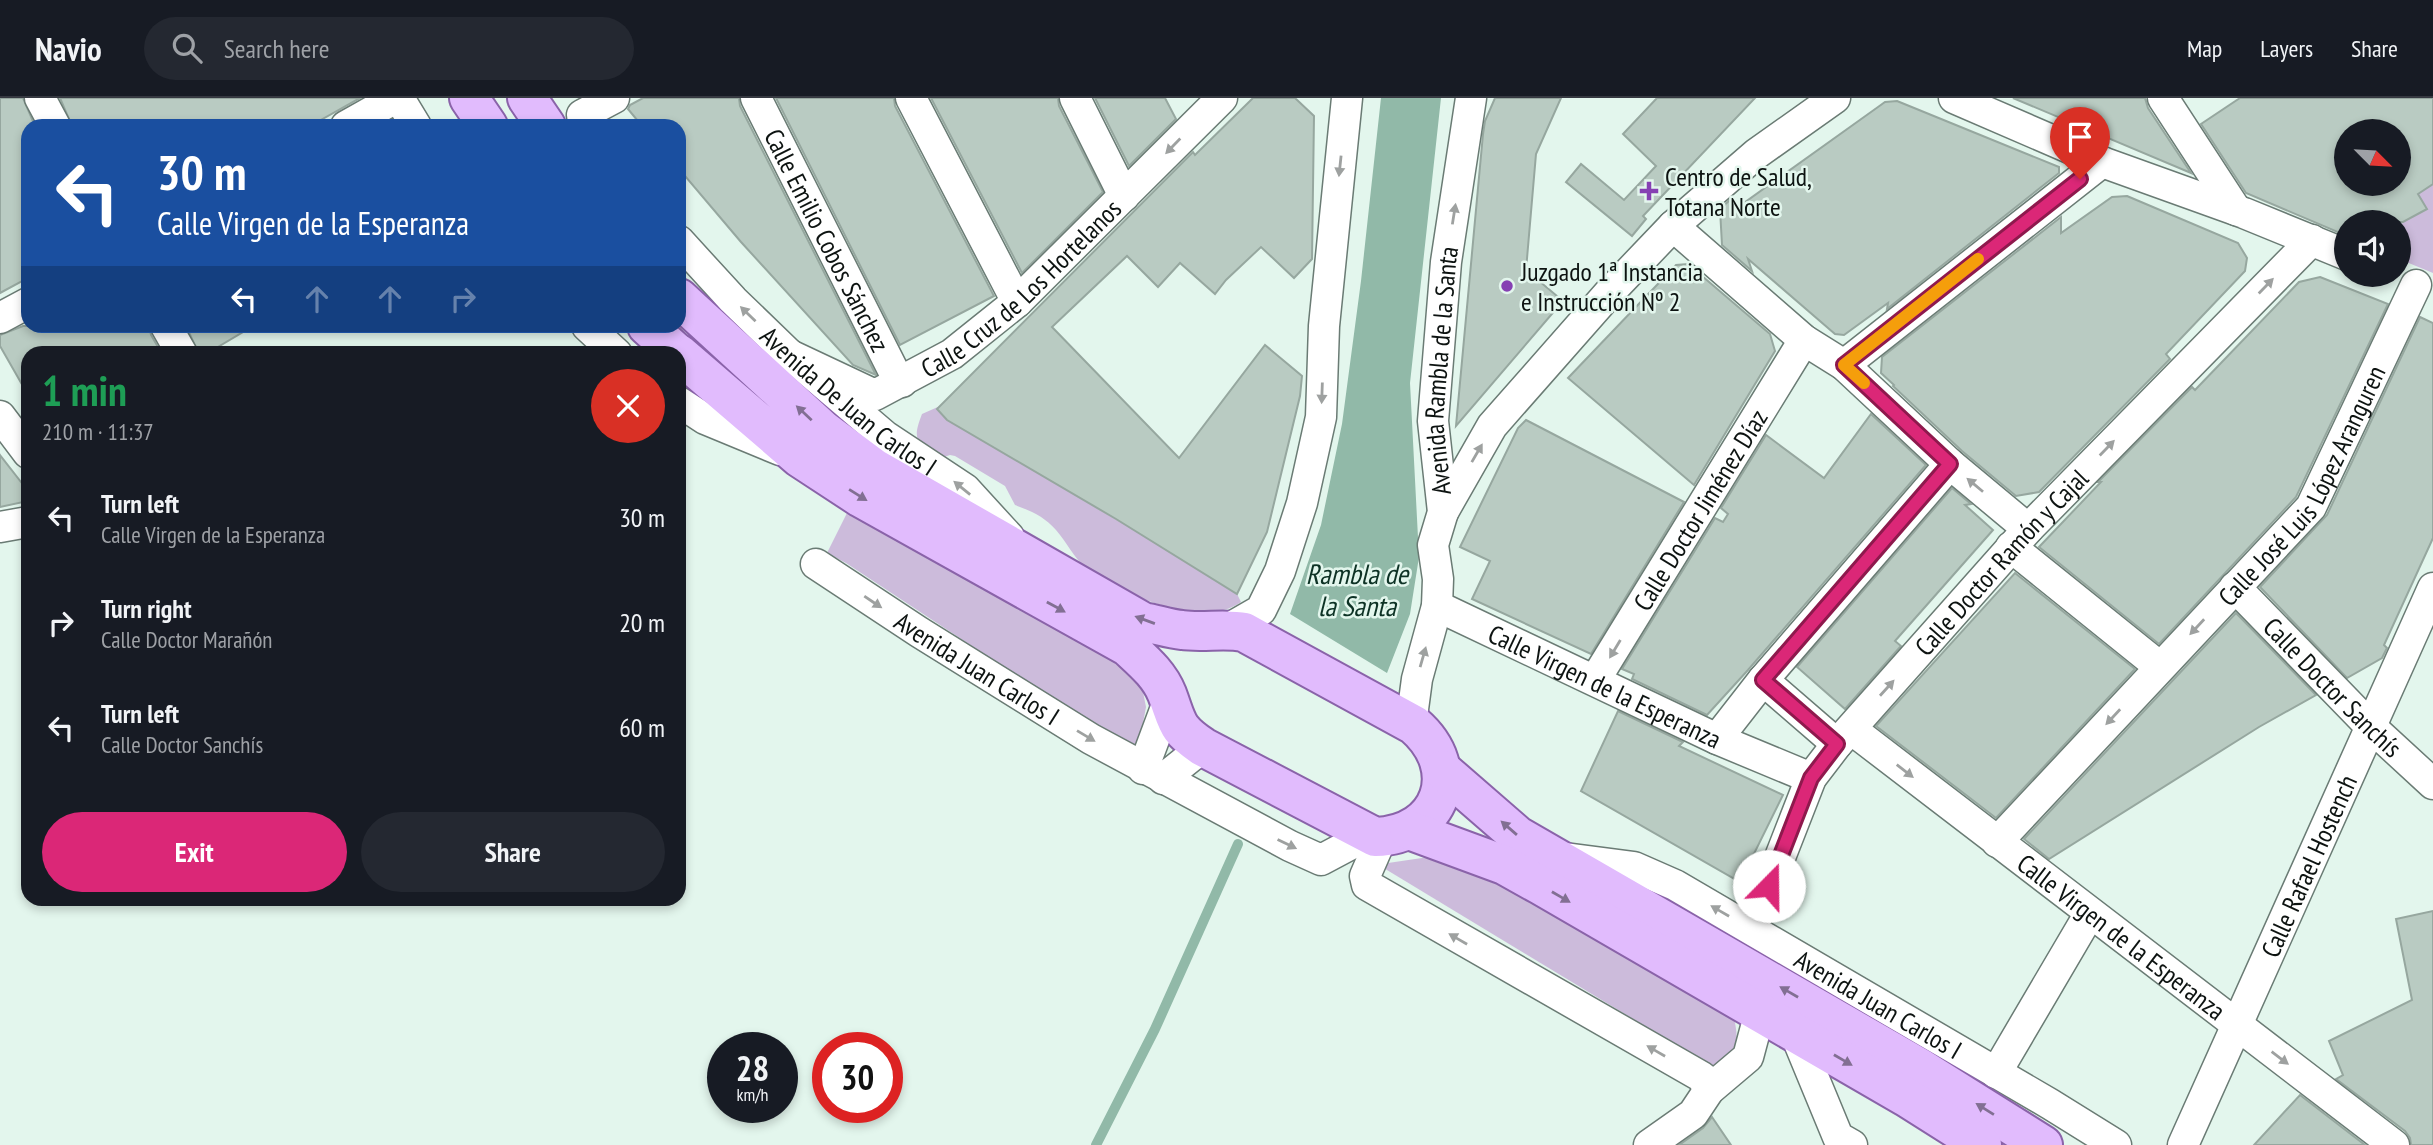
<!DOCTYPE html>
<meta charset="utf-8">
<style>
:root{--surface:#171b24;--page:#242831;--text:#f1f3f6;--muted:#9ea1a6;--line:#363941;--accent:#db2777}
body{margin:0;font-family:"PT Sans Narrow",sans-serif;background:var(--page);color:var(--text);height:100vh;display:flex;flex-direction:column;font-size:26px;white-space:nowrap}
*{box-sizing:border-box;margin:0}
p{font-size:23px;color:var(--muted)}
.icon{flex:none;width:38px;height:38px;fill:none;stroke:currentColor;stroke-width:2;stroke-linecap:round;stroke-linejoin:round}
.map{position:relative;flex:1;overflow:hidden}
.side{position:absolute;left:21px;top:248px;width:665px;height:560px;display:flex;flex-direction:column;background:var(--surface);border-radius:21px;box-shadow:0 4px 10px #0003}
.side>*{flex:none}
.hud{position:absolute;left:21px;top:21px;width:665px;height:214px;border-radius:21px;box-shadow:0 4px 10px #0003;background:#1a4fa0;color:#fff;overflow:hidden}
.needle{width:46px;rotate:114deg}
.fabs{position:absolute;left:2334px;top:21px;display:grid;gap:14px}
.fabs a{display:grid;place-items:center;width:77px;height:77px;border-radius:50%;background:var(--surface);box-shadow:0 4px 10px #0003;font-size:35px}
.speed{position:absolute;left:707px;top:934px;display:flex;gap:14px;font-size:35px;font-weight:700;text-align:center}
.speed>*{display:grid;place-content:center;width:91px;height:91px;border-radius:50%;background:var(--surface);box-shadow:0 4px 10px #0003;line-height:1}
.speed small{font-size:18px;font-weight:400}
.speed .limit{border:10px solid #d22;background:#fff;color:#111}
.pin{position:absolute;display:grid;place-items:center;width:60px;height:60px;color:#fff;margin:-72px -30px;border-radius:50% 50% 50% 0;rotate:-45deg;box-shadow:0 0 7px #0007}
.pin .icon{rotate:45deg}
.me{position:absolute;width:77px;margin:-38px;rotate:22deg;stroke-linejoin:round;filter:drop-shadow(0 0 5px #0008)}
.turn{display:flex;align-items:center;gap:24px;height:147px;padding:0 21px;font-size:32px}
.turn .icon{width:91px;height:91px;stroke-width:2.5}
.turn b{display:block;font-size:49px;line-height:60px}
.lanes{display:flex;align-items:center;height:66px;padding:0 21px;background:#0003;justify-content:center;gap:35px;direction:ltr}
.lanes .off{opacity:.35}
.round{display:grid;place-items:center;flex:none;width:74px;height:74px;border-radius:37px;background:var(--page)}
.overview{display:flex;align-items:center;justify-content:space-between;height:119px;padding:0 21px}
h1{font-size:42px;font-weight:600;line-height:52px;color:#1e9e55}
.button{display:flex;gap:14px;margin-top:auto;padding:14px 21px}
.button a{flex:1;height:80px;border-radius:42px;background:var(--accent);color:#fff;font-size:28px;font-weight:600;line-height:80px;text-align:center}
.button a+a{background:var(--page);color:var(--text)}
ul{padding:0;list-style:none}
li{display:flex;align-items:center;gap:21px;height:105px;padding:0 21px}
li div{flex:1}
li b{display:block;font-size:26px}
li em{font-style:normal}
header{display:flex;align-items:center;gap:42px;box-sizing:border-box;height:98px;padding:0 35px;background:var(--surface);border-bottom:2px solid var(--line)}
header strong{font-size:33px}
nav{display:flex;gap:38px;margin-inline-start:auto;font-size:24px}
.search{width:490px;height:63px;background:var(--page);display:flex;align-items:center;gap:18px;box-sizing:border-box;padding:0 24px;border-radius:38px;color:var(--muted);font-size:26px}
.map>svg:first-child{display:block}
.green{fill:#ccbbdb}
.water{fill:#91b9a8}
.lines{fill:none;stroke-linecap:round;stroke-linejoin:round}
.stream{stroke:#91b9a8;stroke-width:10}
.building{fill:#b9cbc2;stroke:#96a79f;stroke-width:2;fill-rule:evenodd}
.minor-casing{stroke:#6a7b74;stroke-width:33}
.primary-casing{stroke:#8a63a9;stroke-width:42}
.minor{stroke:#fff;stroke-width:30}
.primary{stroke:#e1bbfd;stroke-width:38}
.oneway{fill:#9ea1a0}
.oneway2{fill:#826f93}
.route-casing{stroke:#8e194d;stroke-width:18}
.route{stroke:#db2777;stroke-width:12}
.slow{stroke:#f59e0b;stroke-width:12}
.poi-dot{fill:#8640b3;stroke:#e3f6ed;stroke-width:2.5}
.labels{text-anchor:middle;dominant-baseline:central;stroke-width:5;stroke-linejoin:round;paint-order:stroke}
.poi-label{font-size:26px;fill:#0d1311;stroke:#e3f6ed;text-anchor:start}
.street-label{font-size:26px;fill:#0d1311;stroke:#e3f6ed}
.water-label{font-size:28px;font-style:italic;fill:#0d3225;stroke:#e3f6ed}
</style>
<header>
<strong>Navio</strong>
<div class="search"><svg class="icon" aria-label="search" viewBox="0 0 24 24"><circle cx="10" cy="10" r="6"/><path d="M15 15l6 6"/></svg>Search here</div>
<nav><a>Map</a><a>Layers</a><a>Share</a></nav>
</header>
<div class="map">
<svg width="2433" height="1047" viewBox="0 0 2433 1047">
<rect width="100%" height="100%" fill="#e3f6ed"/>
<g class="green">
<path d="M2433 86V175L2399 161V150L2405 143 2402 125 2427 111 2418 96Z"/>
<path d="M940 308 942 316 947 322 1151 442 1237 496 1241 504C1203 532 1120 496 1086 470 1074 460 1066 443 1056 432 1045 419 1031 413 1015 407L1005 388 955 358 950 357 938 361C918 343 911 344 922 316Z"/>
<path d="M847 415 915 449 1118 562 1143 594 1146 609 1137 657 846 465 827 455Z"/>
<path d="M1422 760 1453 761 1491 778 1734 920C1740 947 1736 952 1719 973L1382 769 1388 765Z"/>
</g>
<path class="water" d="M1381 0H1441L1410 285 1419 459 1410 516 1387 575 1290 516 1321 427 1342 326 1361 183Z"/>
<g class="lines">
<path class="stream" d="M1096 1047 1155 931 1238 746"/>
</g>
<g class="building">
<path d="M0 0H23L35 28H28V180L0 195Z"/>
<path d="M60 0H360L310 28H72Z"/>
<path d="M643 0H739L740 8 876 277 853 267 741 144 679 71V28H642L628 11 630 7Z"/>
<path d="M776 0H894L895 8 994 198 900 247Z"/>
<path d="M931 0H1058L1059 8 1103 94 1022 175Z"/>
<path d="M1095 0H1165L1176 21 1129 68Z"/>
<path d="M1253 0H1295L1314 18 1312 161 1294 180 1261 149 1226 182 1215 196 1180 165 1158 189 1127 158 1052 229 1179 360 1265 247 1302 278 1300 298 1267 434 1237 496 1116 421 947 322 937 311 1193 54 1195 57Z"/>
<path d="M1495 0H1561L1536 56 1526 172 1563 203 1456 328 1483 36 1485 23Z"/>
<path d="M1657 0H1755L1643 118 1646 121 1632 138 1566 84 1581 66 1624 102 1656 68 1623 36Z"/>
<path d="M2013 0H2145L2148 10 2191 75Z"/>
<path d="M2240 0H2433V86L2418 96 2427 111 2403 124H2347V138L2246 95 2201 26ZM2347 33H2399V86H2347Z"/>
<path d="M1897 3 2059 69V75L1887 211 1888 205 1844 237 1835 236 1748 161 1752 173 1722 147 1720 111 1731 101 1734 112 1878 9 1885 4Z"/>
<path d="M2127 98 2238 145 2247 160 2245 173 2166 256 2170 261 2039 394 2016 398 1962 353 1893 288 1894 287 1881 275 1882 259 2061 119V135L2112 99Z"/>
<path d="M1688 166 1770 236 1775 253 1694 387 1568 280 1676 167Z"/>
<path d="M2320 179 2388 206 2296 399 2159 546 2039 449 2101 384H2098L2192 289 2195 292 2299 184Z"/>
<path d="M2420 219 2433 225V440L2384 547 2387 550 2382 560 2347 580 2260 489 2327 417Z"/>
<path d="M23 228H149L151 237 162 256H28V297L0 248V237Z"/>
<path d="M186 228H253L206 256H199Z"/>
<path d="M1871 316 1926 367 1748 572 1707 617 1632 581 1634 576 1622 571 1715 420 1723 424 1728 416 1721 410 1766 337 1824 380Z"/>
<path d="M1526 322 1684 404 1591 556 1472 501 1490 463 1460 449 1518 330Z"/>
<path d="M0 357 28 393V403L0 409Z"/>
<path d="M1952 390 1971 406 1965 407 1993 432 1895 543 1901 548 1845 611 1797 569Z"/>
<path d="M2015 475 2135 571 1996 720 1876 628Z"/>
<path d="M2236 515 2316 597 2259 629 2049 761 2024 741Z"/>
<path d="M1618 613 1683 644 1679 648 1783 697 1740 784 1581 693Z"/>
<path d="M2433 813V1047H2411L2410 1040 2405 1033 2336 981 2343 977 2329 943 2412 902 2396 821Z"/>
<path d="M2300 997 2365 1047H2254Z"/>
<path d="M1712 1019 1731 1047H1679L1703 1030Z"/>
</g>
<g class="lines">
<g class="minor-casing">
<g id="minor">
<path d="M40 0 55 28"/>
<path d="M399 0 416 28"/>
<path id="s1" d="M756 0 893 272 902 284"/>
<path d="M911 0 1017 204"/>
<path d="M1075 0 1124 98"/>
<path d="M1954 0 2102 64 2244 115 2347 157"/>
<path d="M2163 0 2236 112"/>
<path d="M582 17 614 0"/>
<path d="M346 28 396 0"/>
<path d="M1673 128 1804 242 1844 267 1950 366 2028 431"/>
<path id="s2" d="M679 143 733 202 790 257 885 338 965 391 1009 439"/>
<path d="M0 220 28 205"/>
<path d="M166 228 182 256"/>
<path d="M587 228 617 256"/>
<path id="s3" d="M790 257 875 297 952 256 1017 204 1222 0"/>
<path d="M1844 267 2102 64"/>
<path d="M679 304 705 321 780 352"/>
<path d="M0 318 28 355"/>
<path d="M1443 414 1492 328 1610 194 1673 128 1756 56 1835 0"/>
<path d="M0 429 28 424"/>
<path d="M2011 449 2160 569"/>
<path id="s4" d="M816 466 919 534 1091 641 1290 748 1321 762 1368 737"/>
<path id="s5" d="M2235 489 2370 628 2433 686"/>
<path id="s6" d="M1437 508 1717 641 1811 680"/>
<path d="M1228 531 1261 512 1280 473 1302 405 1321 319 1324 228 1347 0"/>
<path id="s7" d="M1595 582 1804 242"/>
<path d="M1763 582 1837 646"/>
<path id="s8" d="M1411 626 1417 581 1437 508 1438 481 1433 447 1443 414 1433 323 1446 164 1471 0"/>
<path id="s9" d="M1851 631 2394 1047"/>
<path d="M1717 641 1763 582 1950 366"/>
<path d="M1143 671 1168 604"/>
<path d="M1163 681 1203 649"/>
<path d="M1382 739 1365 778 1367 787 1702 979 1709 992"/>
<path id="s10" d="M1997 744 2311 409 2416 187"/>
<path id="s11" d="M1565 760 1634 769 1675 787 2050 1006 2116 1047"/>
<path id="s12" d="M1752 831 1811 680 1837 646 2028 431 2312 142"/>
<path d="M1795 935 1838 1039 1852 1047"/>
<path d="M1996 975 2090 815"/>
<path d="M1649 1047 1693 1016 1709 992 1748 959 1760 914"/>
<path id="s13" d="M2183 1047 2433 490"/>
</g>
</g>
<g class="primary-casing">
<g id="primary">
<path d="M469 0 488 28"/>
<path d="M527 0 546 28"/>
<path d="M679 200 823 332 874 370 1143 524C1156 526 1169 531 1182 532 1203 535 1224 530 1244 534L1414 627C1465 671 1442 737 1375 739L1203 649C1175 630 1178 625 1167 596 1159 576 1143 563 1128 549L861 400 800 360 679 256"/>
<path d="M647 228 678 256"/>
<path d="M1442 672 1518 738 1922 971 2043 1047"/>
<path d="M1409 732 1504 767 1540 787 1906 999 1982 1047"/>
</g>
</g>
<use href="#minor" class="minor"/>
<use href="#primary" class="primary"/>
</g>
<defs><path id="oneway-solid" d="M-6-.8H1V-3.2L6.5 0L1 3.2V.8H-6Z" transform="scale(1.75)"/></defs>
<g class="oneway">
<use href="#oneway-solid" transform="translate(1173 48) rotate(134)"/>
<use href="#oneway-solid" transform="translate(1340 68) rotate(96)"/>
<use href="#oneway-solid" transform="translate(1454 116) rotate(-81)"/>
<use href="#oneway-solid" transform="translate(2266 188) rotate(-46)"/>
<use href="#oneway-solid" transform="translate(748 216) rotate(-136)"/>
<use href="#oneway-solid" transform="translate(1322 295) rotate(92)"/>
<use href="#oneway-solid" transform="translate(2107 350) rotate(-46)"/>
<use href="#oneway-solid" transform="translate(1477 355) rotate(-60)"/>
<use href="#oneway-solid" transform="translate(1975 387) rotate(-140)"/>
<use href="#oneway-solid" transform="translate(962 390) rotate(-141)"/>
<use href="#oneway-solid" transform="translate(873 504) rotate(34)"/>
<use href="#oneway-solid" transform="translate(2197 529) rotate(133)"/>
<use href="#oneway-solid" transform="translate(1615 551) rotate(121)"/>
<use href="#oneway-solid" transform="translate(1423 559) rotate(-74)"/>
<use href="#oneway-solid" transform="translate(1887 590) rotate(-48)"/>
<use href="#oneway-solid" transform="translate(2113 619) rotate(133)"/>
<use href="#oneway-solid" transform="translate(1086 638) rotate(31)"/>
<use href="#oneway-solid" transform="translate(1905 673) rotate(38)"/>
<use href="#oneway-solid" transform="translate(1287 746) rotate(26)"/>
<use href="#oneway-solid" transform="translate(1720 813) rotate(-150)"/>
<use href="#oneway-solid" transform="translate(1458 841) rotate(-150)"/>
<use href="#oneway-solid" transform="translate(1656 953) rotate(-150)"/>
<use href="#oneway-solid" transform="translate(2280 960) rotate(37)"/>
</g>
<g class="oneway2">
<use href="#oneway-solid" transform="translate(804 315) rotate(-137)"/>
<use href="#oneway-solid" transform="translate(858 397) rotate(32)"/>
<use href="#oneway-solid" transform="translate(1056 509) rotate(29)"/>
<use href="#oneway-solid" transform="translate(1145 522) rotate(-160)"/>
<use href="#oneway-solid" transform="translate(1509 730) rotate(-139)"/>
<use href="#oneway-solid" transform="translate(1561 799) rotate(30)"/>
<use href="#oneway-solid" transform="translate(1789 894) rotate(-150)"/>
<use href="#oneway-solid" transform="translate(1843 962) rotate(30)"/>
<use href="#oneway-solid" transform="translate(1985 1011) rotate(-148)"/>
</g>
<g class="lines">
<g class="route-casing">
<path id="route" d="M1769 788 1811 680 1837 646 1763 582 1950 366 1844 267 2080 81"/>
</g>
<use href="#route" class="route"/>
<path class="slow" d="M1864 285 1844 267 1978 161"/>
</g>
<g class="poi-dot">
<path d="M1645.5 82.5h7v7h7v7h-7v7h-7v-7h-7v-7h7z"/>
<circle cx="1507" cy="188" r="7"/>
</g>
<g class="labels">
<g class="poi-label">
<text x="1665" y="78">Centro de Salud,<tspan x="1665" dy="30">Totana Norte</tspan></text>
<text x="1521" y="173">Juzgado 1ª Instancia<tspan x="1521" dy="30">e Instrucción Nº 2</tspan></text>
</g>
<g class="street-label">
<text stroke="none"><textPath href="#s1" startOffset="159">Calle Emilio Cobos Sánchez</textPath></text>
<text stroke="none"><textPath href="#s3" startOffset="276">Calle Cruz de Los Hortelanos</textPath></text>
<text stroke="none"><textPath href="#s8" startOffset="359">Avenida Rambla de la Santa</textPath></text>
<text stroke="none"><textPath href="#s2" startOffset="234">Avenida De Juan Carlos I</textPath></text>
<text stroke="none"><textPath href="#s10" startOffset="472">Calle José Luis López Aranguren</textPath></text>
<text stroke="none"><textPath href="#s7" startOffset="200">Calle Doctor Jiménez Díaz</textPath></text>
<text stroke="none"><textPath href="#s12" startOffset="450">Calle Doctor Ramón y Cajal</textPath></text>
<text stroke="none"><textPath href="#s4" startOffset="192">Avenida Juan Carlos I</textPath></text>
<text stroke="none"><textPath href="#s6" startOffset="186">Calle Virgen de la Esperanza</textPath></text>
<text stroke="none"><textPath href="#s5" startOffset="140">Calle Doctor Sanchís</textPath></text>
<text stroke="none"><textPath href="#s13" startOffset="306">Calle Rafael Hostench</textPath></text>
<text stroke="none"><textPath href="#s9" startOffset="341">Calle Virgen de la Esperanza</textPath></text>
<text stroke="none"><textPath href="#s11" startOffset="350">Avenida Juan Carlos I</textPath></text>
</g>
<g class="water-label">
<text x="1357" y="475">Rambla de<tspan x="1357" dy="32">la Santa</tspan></text>
</g>
</g>
</svg>
<div class="fabs">
<a><svg class="needle" viewBox="-14 -14 28 28"><path d="M0-13l5 13h-10z" fill="#e53935"/><path d="M0 13l5-13h-10z" fill="#9ea1a6"/></svg></a>
<a><svg class="icon" aria-label="sound" viewBox="0 0 24 24"><path d="M4 9h4l5-4v14l-5-4H4zM17 9q2 3 0 6"/></svg></a>
</div>
<div class="speed"><div>28<small>km/h</small></div><div class="limit">30</div></div>
<div class="pin" style="left:2080px;top:81px;background:#d93025"><svg class="icon" aria-label="arrive" viewBox="0 0 24 24"><path d="M6 21V4h12l-3 4 3 4H6"/></svg></div>
<svg class="me" style="left:1769px;top:788px" viewBox="-20 -20 40 40"><circle r="19" fill="#fff"/><path d="M0-13L10 11 0 6-10 11z" fill="#db2777"/></svg>
<div class="hud">
<div class="turn"><svg class="icon" aria-label="left" viewBox="0 0 24 24"><path d="M17 20v-9H6M10 6l-5 5 5 5"/></svg><div><b>30 m</b>Calle Virgen de la Esperanza</div></div>
<div class="lanes"><svg class="icon" aria-label="left" viewBox="0 0 24 24"><path d="M17 20v-9H6M10 6l-5 5 5 5"/></svg><svg class="icon off" aria-label="ahead" viewBox="0 0 24 24"><path d="M12 20V5M6 11l6-6 6 6"/></svg><svg class="icon off" aria-label="ahead" viewBox="0 0 24 24"><path d="M12 20V5M6 11l6-6 6 6"/></svg><svg class="icon off" aria-label="right" viewBox="0 0 24 24"><path d="M7 20v-9h11M14 6l5 5-5 5"/></svg></div>
</div>
<section class="side">
<div class="overview"><div><h1>1 min</h1><p>210 m · 11:37</p></div><a class="round" style="background:#d93025;color:#fff"><svg class="icon" aria-label="close" viewBox="0 0 24 24"><path d="M6 6l12 12M18 6L6 18"/></svg></a></div>
<ul>
<li><svg class="icon" aria-label="left" viewBox="0 0 24 24"><path d="M17 20v-9H6M10 6l-5 5 5 5"/></svg><div><b>Turn left</b><p>Calle Virgen de la Esperanza</p></div><em>30 m</em></li>
<li><svg class="icon" aria-label="right" viewBox="0 0 24 24"><path d="M7 20v-9h11M14 6l5 5-5 5"/></svg><div><b>Turn right</b><p>Calle Doctor Marañón</p></div><em>20 m</em></li>
<li><svg class="icon" aria-label="left" viewBox="0 0 24 24"><path d="M17 20v-9H6M10 6l-5 5 5 5"/></svg><div><b>Turn left</b><p>Calle Doctor Sanchís</p></div><em>60 m</em></li>
</ul>
<div class="button"><a>Exit</a><a>Share</a></div>
</section>
</div>
